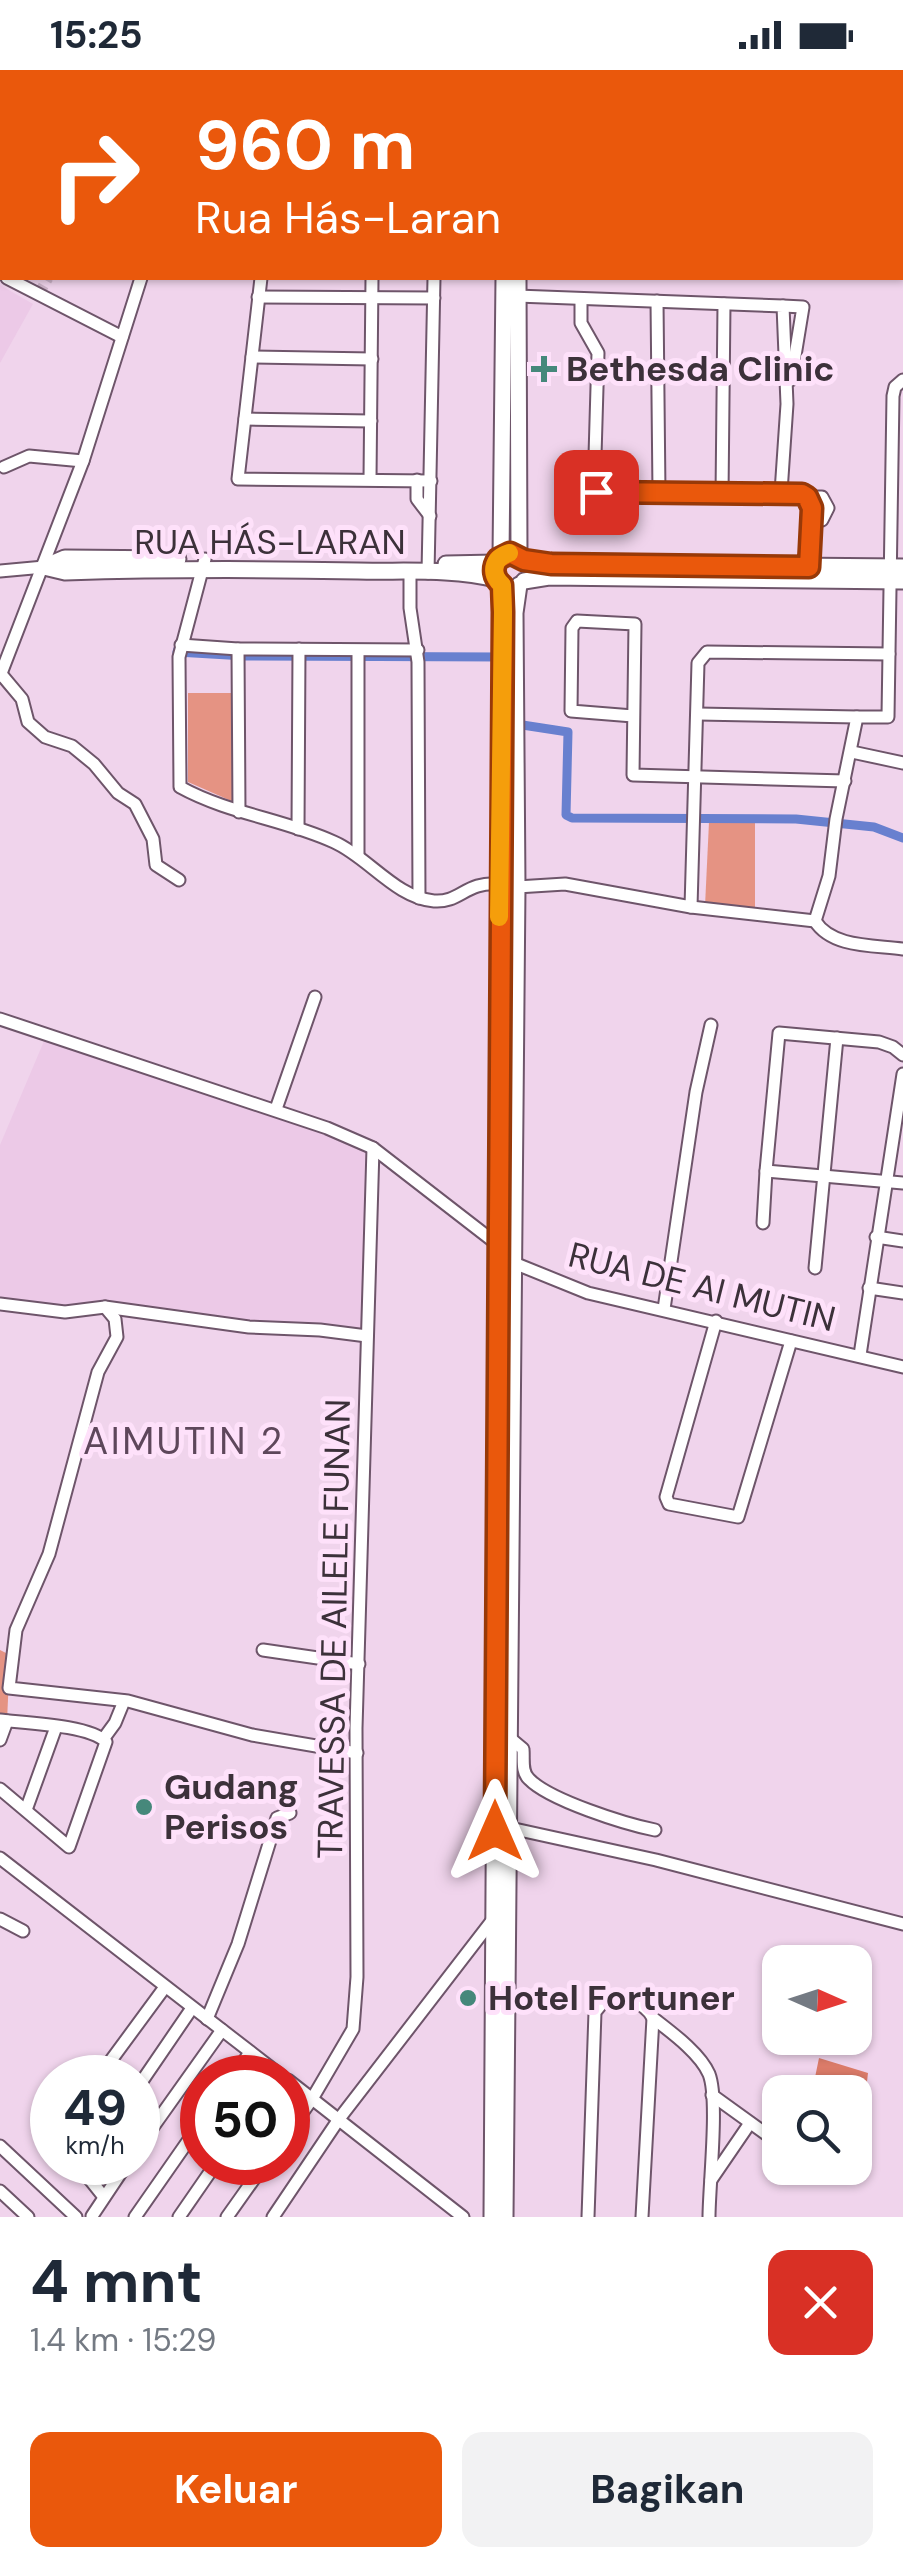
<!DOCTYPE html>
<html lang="id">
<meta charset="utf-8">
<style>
:root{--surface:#fff;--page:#f2f2f3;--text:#1f2937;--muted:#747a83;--accent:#ea580c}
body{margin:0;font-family:"DM Sans",sans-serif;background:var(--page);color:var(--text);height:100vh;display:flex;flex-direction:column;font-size:38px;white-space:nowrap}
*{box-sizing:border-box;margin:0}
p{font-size:32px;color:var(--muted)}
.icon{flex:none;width:55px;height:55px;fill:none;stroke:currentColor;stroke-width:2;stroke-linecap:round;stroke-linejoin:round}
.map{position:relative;height:2147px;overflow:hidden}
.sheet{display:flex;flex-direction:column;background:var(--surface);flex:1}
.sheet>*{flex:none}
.banner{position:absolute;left:0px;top:0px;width:905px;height:210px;box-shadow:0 2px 8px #0004;background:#ea580c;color:#fff;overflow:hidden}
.needle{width:65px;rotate:93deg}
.controls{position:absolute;left:762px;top:1875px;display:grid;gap:20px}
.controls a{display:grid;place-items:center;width:110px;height:110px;border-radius:20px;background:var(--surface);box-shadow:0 2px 8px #0004;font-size:50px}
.speed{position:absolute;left:30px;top:1985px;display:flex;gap:20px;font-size:50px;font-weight:700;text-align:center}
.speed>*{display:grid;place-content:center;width:130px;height:130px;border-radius:50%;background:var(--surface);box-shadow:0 2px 8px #0004;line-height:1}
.speed small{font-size:25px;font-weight:400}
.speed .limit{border:15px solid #d22;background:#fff;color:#111}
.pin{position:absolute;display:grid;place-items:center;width:85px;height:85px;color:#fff;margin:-42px;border-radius:20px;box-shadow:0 5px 15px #0006}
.me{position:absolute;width:110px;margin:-55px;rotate:0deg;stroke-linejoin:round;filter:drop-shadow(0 0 8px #0008)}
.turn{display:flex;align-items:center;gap:35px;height:210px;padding:0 30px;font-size:45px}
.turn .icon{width:130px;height:130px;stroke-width:2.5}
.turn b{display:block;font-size:70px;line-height:85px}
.round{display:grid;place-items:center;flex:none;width:105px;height:105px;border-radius:20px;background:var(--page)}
.headline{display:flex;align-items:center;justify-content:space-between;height:170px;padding:0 30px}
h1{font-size:60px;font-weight:700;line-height:75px}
.button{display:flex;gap:20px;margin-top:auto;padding:20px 30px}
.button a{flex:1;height:115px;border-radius:20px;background:var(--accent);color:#fff;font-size:40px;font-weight:700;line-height:115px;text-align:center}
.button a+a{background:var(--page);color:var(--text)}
.status{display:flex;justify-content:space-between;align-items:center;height:70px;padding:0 50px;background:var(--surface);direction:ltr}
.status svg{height:28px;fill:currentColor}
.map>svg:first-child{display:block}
.built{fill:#ecc9e7}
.green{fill:#e59383}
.forest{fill:#db7b69}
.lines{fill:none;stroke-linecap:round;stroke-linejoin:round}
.canal{stroke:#6880cf;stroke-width:9}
.minor-tunnel{stroke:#ccb3c8;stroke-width:11;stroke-dasharray:11 5.5;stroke-linecap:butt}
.minor-casing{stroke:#6e556a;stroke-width:15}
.major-casing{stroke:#6e556a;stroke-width:19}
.minor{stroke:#fff;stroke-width:11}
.major{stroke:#fff;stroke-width:15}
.route-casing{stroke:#983908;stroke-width:25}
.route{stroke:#ea580c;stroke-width:18}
.slow{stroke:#f59e0b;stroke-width:18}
.poi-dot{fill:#46887b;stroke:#fee1fa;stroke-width:4}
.labels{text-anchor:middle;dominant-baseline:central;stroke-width:10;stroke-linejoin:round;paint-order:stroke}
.poi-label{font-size:35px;font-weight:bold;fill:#3c313a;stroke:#fee1fa;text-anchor:start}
.street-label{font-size:35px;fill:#3c313a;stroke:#fee1fa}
.neighbourhood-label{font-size:38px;letter-spacing:2.5px;fill:#5e475b;stroke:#fee1fa}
</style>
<div class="status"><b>15:25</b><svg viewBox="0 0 49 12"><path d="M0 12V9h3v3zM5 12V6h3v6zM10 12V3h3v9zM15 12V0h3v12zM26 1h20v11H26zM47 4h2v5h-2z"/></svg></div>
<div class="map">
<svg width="903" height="2147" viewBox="0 0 903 2147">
<rect width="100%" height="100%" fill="#f0d4ec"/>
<g class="built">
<path d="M0 215 33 234 0 293Z"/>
<path d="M47 964 331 1058 365 1077 363 1260 331 1262 247 1252 0 1235V1075Z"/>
</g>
<g class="green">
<path d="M188 623H235L236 733 188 712Z"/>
<path d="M755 751V840L705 836 709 752Z"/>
<path d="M0 1580 10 1585 7 1651 0 1650Z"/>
</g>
<path class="forest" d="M819 1988 868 2003 858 2089 855 2088V2022H812Z"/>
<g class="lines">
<g class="canal">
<path d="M178 579 177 582 245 586 501 587"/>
<path d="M516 654 568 662 566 745 572 748 796 749 874 757 903 768"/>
</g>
<path class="minor-tunnel" d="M38 225 48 208"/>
<g class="minor-casing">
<g id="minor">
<path d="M323 0 328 2"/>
<path d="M16 2 18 0"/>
<path d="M207 2 208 0"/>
<path d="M290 2V0"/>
<path d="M0 31 2 27"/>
<path d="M902 154H903"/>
<path d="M7 208 122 267"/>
<path d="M261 208 238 409 431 411"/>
<path d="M517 226 783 236 787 334 781 422"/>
<path d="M258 227 434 228"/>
<path d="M581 230V253L598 283 594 420 802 424 807 427 811 438 809 497"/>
<path d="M657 231 659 423"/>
<path d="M783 236 803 237 791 310"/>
<path d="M252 287 372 289"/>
<path d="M245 349 371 351"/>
<path d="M4 397 29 386 83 391"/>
<path d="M370 409 372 208"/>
<path d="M417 410V429L430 446"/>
<path d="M722 425 724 234"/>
<path d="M807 427H822L828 438 822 450H811"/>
<path d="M205 489 179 587 180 717C229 744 284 749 334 772 368 787 396 828 434 831 460 833 466 811 499 814"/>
<path d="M0 501 44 497"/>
<path d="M410 502V538L418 592 419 828"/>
<path d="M428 503 434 208"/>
<path d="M181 575 238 579 418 580"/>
<path d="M238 579 239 742"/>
<path d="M1 604 22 629 28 652 45 667 72 676 94 694 118 723 135 734 153 769 156 795 179 810"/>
<path d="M0 606 83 391 141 208"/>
<path d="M698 644 857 647"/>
<path d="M633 646 571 641 572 558 577 551 635 554 633 705 845 711"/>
<path d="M852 682 903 693"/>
<path d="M298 759 299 579"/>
<path d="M358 786V581"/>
<path d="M517 817 565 814 691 837 698 593 707 582 889 584"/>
<path d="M691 837 815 851"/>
<path d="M815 851 829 806 836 749 857 647H888L893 326 895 317 903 310"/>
<path d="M815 851C832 878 874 875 903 879"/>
<path d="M0 949 327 1058 373 1078 497 1174 514 1193 588 1223 903 1297"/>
<path d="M903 985 893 977 879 972 779 963 766 1101 903 1113"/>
<path d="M276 1039 315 927"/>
<path d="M763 1153 766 1101"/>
<path d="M876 1167 903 1171"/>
<path d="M815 1198 837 968"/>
<path d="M869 1218 903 1223"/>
<path d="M0 1234 65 1242 105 1237 249 1257 320 1260 367 1266"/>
<path d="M105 1237 115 1249 117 1267 98 1302 49 1484 16 1560 9 1618 128 1631 252 1665 357 1683"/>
<path d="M664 1239 696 1022 711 955"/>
<path d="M716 1251 666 1427 669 1434 738 1447 791 1271"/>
<path d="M860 1285 903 1004"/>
<path d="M263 1580 359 1594"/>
<path d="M0 1650C25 1653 90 1655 106 1672L69 1777 0 1719"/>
<path d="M104 1668 115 1653 124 1631"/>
<path d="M511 1669 523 1679C524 1689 521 1702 529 1709 549 1730 625 1754 655 1760"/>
<path d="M0 1670 7 1651"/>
<path d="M26 1740 56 1657"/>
<path d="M510 1758 656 1790 903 1854"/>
<path d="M0 1788 284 2008"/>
<path d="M0 1849 23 1861"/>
<path d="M207 1949 238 1874 277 1748 290 1743"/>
<path d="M98 2008 165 1917"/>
<path d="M233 2008 250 1982"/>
<path d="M288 2010 463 2147"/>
<path d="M138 2017 192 1938"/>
<path d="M712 2025 780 2074"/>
<path d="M288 2063 312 2029 353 1959 357 1907 356 1658 373 1078"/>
<path d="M0 2076 76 2147"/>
<path d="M138 2078 222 1960"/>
<path d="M76 2092 104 2127"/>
<path d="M711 2110 750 2053"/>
<path d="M0 2121 28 2147"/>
<path d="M92 2146 128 2092"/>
<path d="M135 2147 202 2051"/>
<path d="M179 2147 217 2092"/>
<path d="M227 2147 266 2092"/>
<path d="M273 2147 339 2049 494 1848"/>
<path d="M588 2147 595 1942 603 1932C623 1930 642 1928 653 1948 671 1962 700 1983 709 2004 719 2029 709 2116 709 2147"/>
<path d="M642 2147 653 1948"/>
</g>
</g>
<g class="major-casing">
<g id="major">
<path d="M506 0V2"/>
<path d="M520 0V2"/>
<path d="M518 208 519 485"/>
<path d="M501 486 504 208"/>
<path d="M524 490 551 494 903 497"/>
<path d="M446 494 495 493"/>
<path d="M44 497 65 502C163 499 260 499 358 501 403 502 453 498 496 509"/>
<path d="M44 497 65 488 178 489"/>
<path d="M524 511 549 507 903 511"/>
<path d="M492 2147 502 515"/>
<path d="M505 2147 517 817 515 543 519 515"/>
</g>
</g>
<use href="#minor" class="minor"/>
<use href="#major" class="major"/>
</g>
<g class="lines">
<g class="route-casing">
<path id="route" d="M495 1761 503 542 502 515C493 508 492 498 498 489L510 483 524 490 551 494 809 497 812 438 807 427 802 424 596 422"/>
</g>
<use href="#route" class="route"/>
<path class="slow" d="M499 847 503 542 502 515C489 503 493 488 509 483"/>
</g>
<g class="poi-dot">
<path d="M539 284h10v10h10v10h-10v10h-10v-10h-10v-10h10z"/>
<circle cx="144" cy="1737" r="10"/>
<circle cx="468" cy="1928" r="10"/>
</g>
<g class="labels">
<g class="poi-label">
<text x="566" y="299">Bethesda Clinic</text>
<text x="164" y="1717">Gudang<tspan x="164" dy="40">Perisos</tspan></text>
<text x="488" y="1928">Hotel Fortuner</text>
</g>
<g class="street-label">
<text x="270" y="472">RUA HÁS-LARAN</text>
<text transform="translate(702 1217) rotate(14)">RUA DE AI MUTIN</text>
<text transform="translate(334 1559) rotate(-89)">TRAVESSA DE AILELE FUNAN</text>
</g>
<g class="neighbourhood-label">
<text x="184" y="1371">AIMUTIN 2</text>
</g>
</g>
</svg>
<div class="controls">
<a><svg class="needle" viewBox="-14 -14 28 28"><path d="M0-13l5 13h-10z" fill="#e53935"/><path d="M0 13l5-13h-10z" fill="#747a83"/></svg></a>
<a><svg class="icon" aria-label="search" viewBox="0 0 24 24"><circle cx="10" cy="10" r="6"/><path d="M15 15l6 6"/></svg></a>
</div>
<div class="speed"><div>49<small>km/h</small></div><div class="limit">50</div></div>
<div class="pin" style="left:596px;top:422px;background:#d93025"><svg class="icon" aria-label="arrive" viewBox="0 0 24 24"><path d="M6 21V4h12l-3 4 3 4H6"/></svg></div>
<svg class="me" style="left:495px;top:1761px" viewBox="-20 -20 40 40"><path d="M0-17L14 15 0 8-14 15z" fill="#ea580c" stroke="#fff" stroke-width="4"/></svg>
<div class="banner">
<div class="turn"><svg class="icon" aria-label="right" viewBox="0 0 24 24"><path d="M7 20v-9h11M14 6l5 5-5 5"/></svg><div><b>960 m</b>Rua Hás-Laran</div></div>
</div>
</div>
<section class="sheet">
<div class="headline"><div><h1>4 mnt</h1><p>1.4 km · 15:29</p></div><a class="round" style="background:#d93025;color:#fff"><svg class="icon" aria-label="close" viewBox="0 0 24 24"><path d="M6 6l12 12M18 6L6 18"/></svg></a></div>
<div class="button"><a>Keluar</a><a>Bagikan</a></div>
</section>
